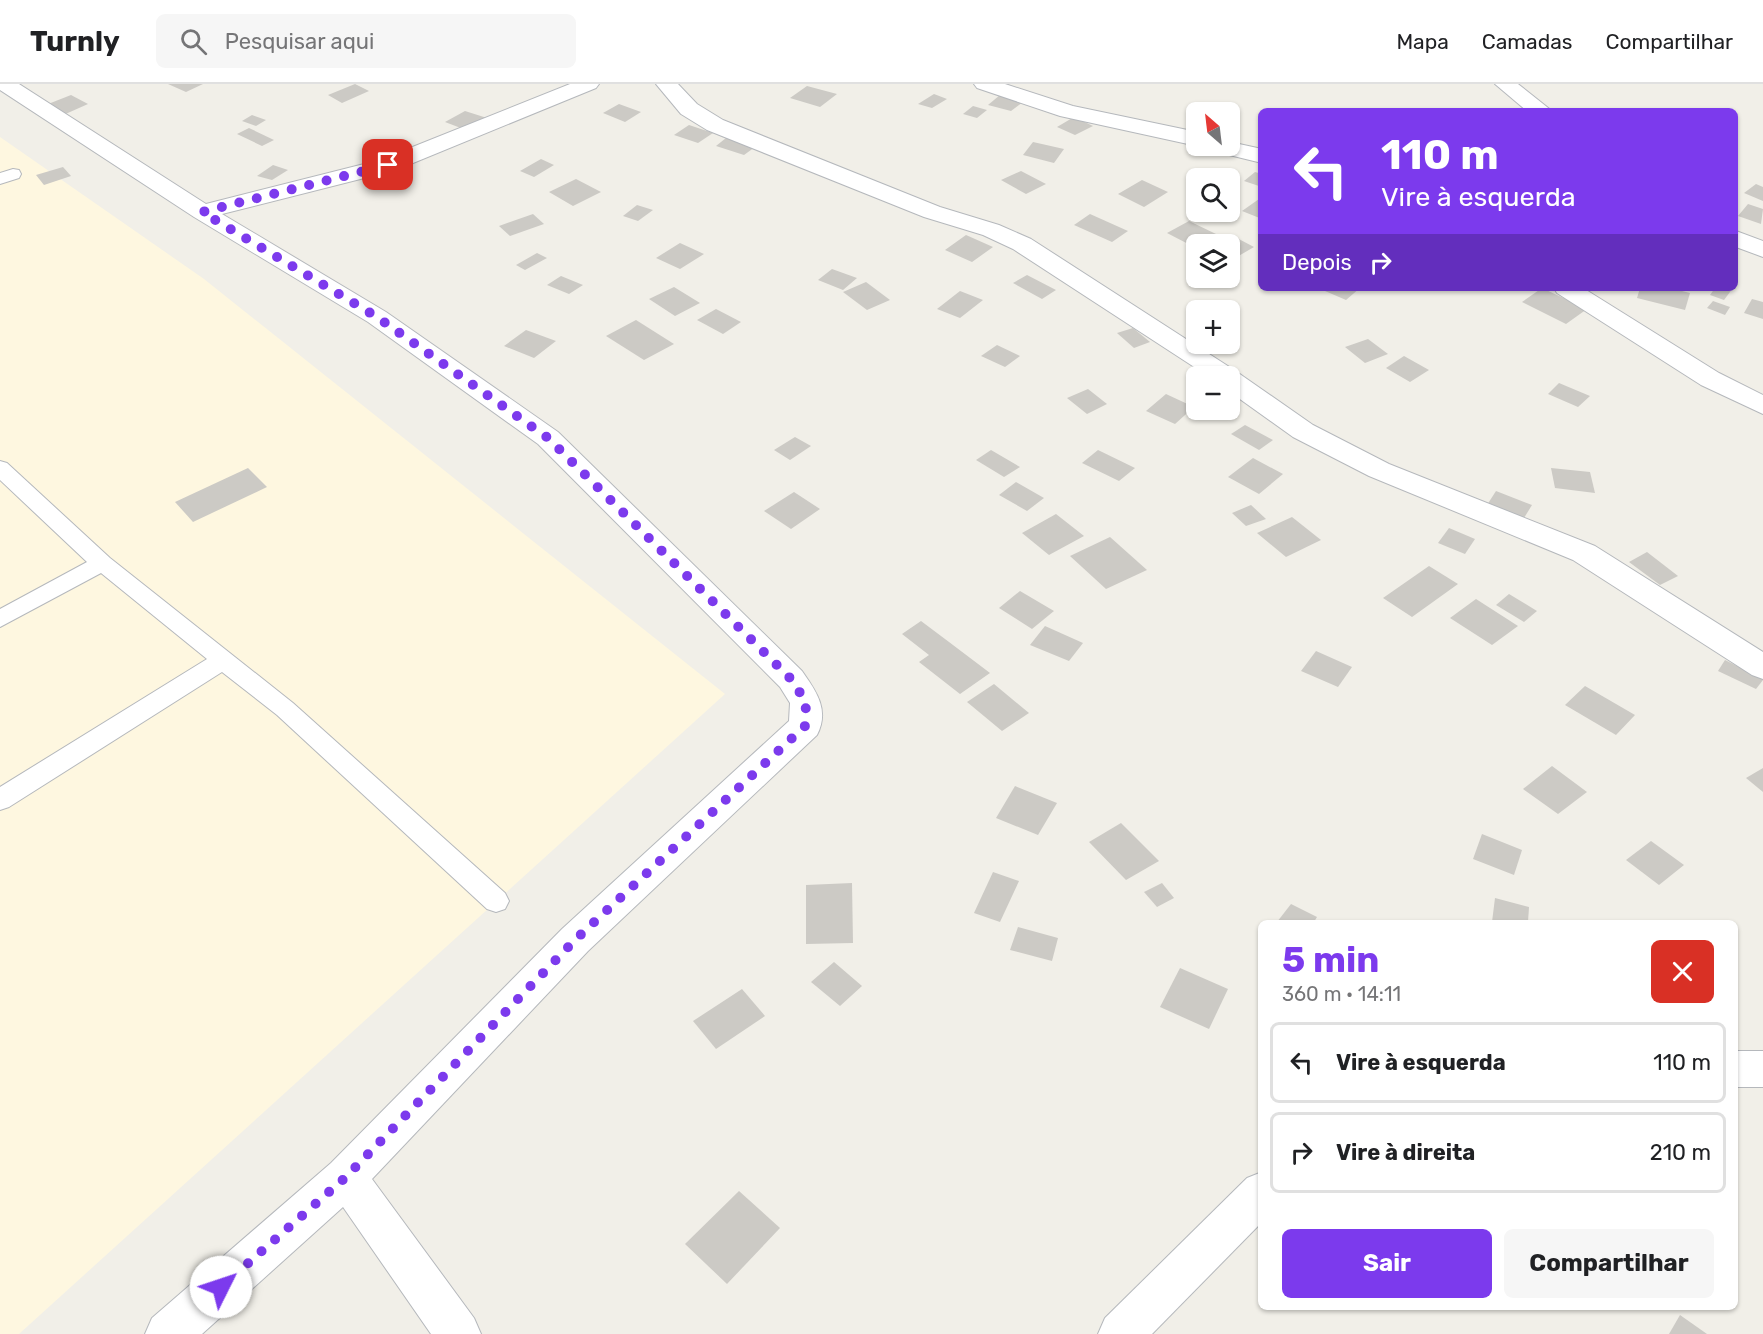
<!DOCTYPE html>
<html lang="pt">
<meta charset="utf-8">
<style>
:root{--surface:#fff;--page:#f6f6f6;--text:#202124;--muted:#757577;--line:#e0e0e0;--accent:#7c3aed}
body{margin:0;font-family:Rubik,sans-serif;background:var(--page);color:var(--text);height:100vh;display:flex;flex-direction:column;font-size:22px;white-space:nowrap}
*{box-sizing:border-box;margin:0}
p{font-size:20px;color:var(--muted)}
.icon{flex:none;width:33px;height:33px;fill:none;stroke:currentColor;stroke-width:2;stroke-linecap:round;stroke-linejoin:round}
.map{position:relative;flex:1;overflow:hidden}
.drawer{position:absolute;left:1258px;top:836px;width:480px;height:390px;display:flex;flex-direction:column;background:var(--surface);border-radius:9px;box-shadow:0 2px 4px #0004}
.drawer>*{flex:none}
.banner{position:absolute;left:1258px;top:24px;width:480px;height:183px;border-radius:9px;box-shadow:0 2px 4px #0004;background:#7c3aed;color:#fff;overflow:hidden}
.needle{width:39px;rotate:332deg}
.tools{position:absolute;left:1186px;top:18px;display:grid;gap:12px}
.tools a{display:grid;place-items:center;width:54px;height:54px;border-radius:9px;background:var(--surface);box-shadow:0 2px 4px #0004;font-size:30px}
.pin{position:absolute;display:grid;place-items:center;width:51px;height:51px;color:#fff;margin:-26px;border-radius:12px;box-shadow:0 3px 9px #0006}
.me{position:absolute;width:66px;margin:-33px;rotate:49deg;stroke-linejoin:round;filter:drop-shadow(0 0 4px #0008)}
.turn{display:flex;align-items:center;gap:21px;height:126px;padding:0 24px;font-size:27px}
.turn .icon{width:78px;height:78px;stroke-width:2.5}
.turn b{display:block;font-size:42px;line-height:51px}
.then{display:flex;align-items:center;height:57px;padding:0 24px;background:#0003;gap:12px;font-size:22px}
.round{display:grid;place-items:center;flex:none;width:63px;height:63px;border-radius:9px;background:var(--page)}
.headline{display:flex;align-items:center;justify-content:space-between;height:102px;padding:0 24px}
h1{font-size:36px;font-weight:700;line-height:45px;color:var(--accent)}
.action{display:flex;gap:12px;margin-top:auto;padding:12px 24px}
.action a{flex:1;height:69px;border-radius:9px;background:var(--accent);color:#fff;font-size:24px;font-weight:700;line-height:69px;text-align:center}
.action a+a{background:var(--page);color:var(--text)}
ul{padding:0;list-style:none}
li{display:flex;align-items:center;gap:18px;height:81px;margin:0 12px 9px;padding:0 12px;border:3px solid var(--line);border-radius:9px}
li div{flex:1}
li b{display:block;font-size:22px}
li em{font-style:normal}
header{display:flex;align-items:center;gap:36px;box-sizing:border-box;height:84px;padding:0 30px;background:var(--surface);border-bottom:2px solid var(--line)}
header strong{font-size:28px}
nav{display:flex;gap:33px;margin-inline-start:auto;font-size:21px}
.search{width:420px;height:54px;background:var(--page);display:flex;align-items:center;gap:15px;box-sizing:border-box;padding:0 21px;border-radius:9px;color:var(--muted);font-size:22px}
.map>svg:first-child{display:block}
.commercial{fill:#fef7e0}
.building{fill:#cccac5}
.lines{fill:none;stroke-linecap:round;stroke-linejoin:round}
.service-casing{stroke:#b5b8bc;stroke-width:2}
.minor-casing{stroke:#b5b8bc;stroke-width:2}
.service{fill:#fff;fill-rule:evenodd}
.minor{fill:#fff;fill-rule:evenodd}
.route{stroke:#7c3aed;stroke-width:10;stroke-dasharray:0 18}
</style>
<header>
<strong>Turnly</strong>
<div class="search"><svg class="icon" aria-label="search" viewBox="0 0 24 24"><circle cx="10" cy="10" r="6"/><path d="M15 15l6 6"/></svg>Pesquisar aqui</div>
<nav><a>Mapa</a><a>Camadas</a><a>Compartilhar</a></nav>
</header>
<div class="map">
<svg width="1763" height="1250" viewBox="0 0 1763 1250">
<rect width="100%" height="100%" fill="#f1efe8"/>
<path class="commercial" d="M0 53 204 195 725 610 19 1250H0Z"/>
<g class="building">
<path d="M168 0H203L186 8Z"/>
<path d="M355 0 369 7 342 19 328 11Z"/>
<path d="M807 2 837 10 820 23 790 14Z"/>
<path d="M934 10 947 15 932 24 918 20Z"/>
<path d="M71 11 88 20 61 32 43 22Z"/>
<path d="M1000 11 1023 18 1011 27 988 21Z"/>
<path d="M619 20 641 28 625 38 603 29Z"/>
<path d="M973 22 987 26 977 34 963 30Z"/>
<path d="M465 27 487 34 466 46 445 38Z"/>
<path d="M252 31 266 36 256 42 242 37Z"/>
<path d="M1074 33 1093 42 1075 51 1057 43Z"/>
<path d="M689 41 713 49 698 59 674 51Z"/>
<path d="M249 44 274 56 262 62 237 50Z"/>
<path d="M726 54 755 63 744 71 716 62Z"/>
<path d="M1033 58 1064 65 1054 79 1023 71Z"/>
<path d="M541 75 554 81 534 93 520 87Z"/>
<path d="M273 81 288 86 272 96 257 92Z"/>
<path d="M63 83 71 92 44 101 36 91Z"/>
<path d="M1021 87 1046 100 1026 110 1001 96Z"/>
<path d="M1255 88 1262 90V103L1244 97Z"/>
<path d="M576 95 601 108 573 122 549 108Z"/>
<path d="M1142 96 1168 108 1144 123 1118 110Z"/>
<path d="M1756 100 1763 103V117L1744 109Z"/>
<path d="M1259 115 1262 135 1242 127Z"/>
<path d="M1748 120 1763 125 1761 140 1738 132Z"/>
<path d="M637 121 653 126 638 137 623 132Z"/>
<path d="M533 130 544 140 510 152 499 142Z"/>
<path d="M1090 130 1128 147 1112 158 1074 141Z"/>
<path d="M1189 137 1216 150 1194 163 1167 149Z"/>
<path d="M966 151 993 163 972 178 945 166Z"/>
<path d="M1235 153 1254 163 1230 177V160H1222Z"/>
<path d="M680 159 704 170 680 185 656 174Z"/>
<path d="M537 169 547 174 525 186 516 181Z"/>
<path d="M832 185 857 194 843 206 818 196Z"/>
<path d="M1027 191 1056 206 1042 215 1013 199Z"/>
<path d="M561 192 583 201 569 210 547 201Z"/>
<path d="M866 198 890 216 867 226 843 208Z"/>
<path d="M674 203 700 219 675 232 649 215Z"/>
<path d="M1318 204H1360L1346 216Z"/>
<path d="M1542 204 1587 225 1566 240 1522 218Z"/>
<path d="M1640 204H1670L1690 209 1685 226 1637 214Z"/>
<path d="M1715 204H1733L1724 216 1710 211Z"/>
<path d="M960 207 983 216 960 234 937 225Z"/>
<path d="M1752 215 1763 218V235L1744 229Z"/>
<path d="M1713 217 1730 223 1725 231 1707 224Z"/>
<path d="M716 225 741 238 723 250 697 236Z"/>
<path d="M636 236 674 260 644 276 606 252Z"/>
<path d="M1133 244 1150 258 1134 264 1117 249Z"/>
<path d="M526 246 556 257 534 274 504 262Z"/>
<path d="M1368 255 1388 270 1365 279 1345 263Z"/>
<path d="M997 261 1020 272 1005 283 981 272Z"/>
<path d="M1404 272 1429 286 1410 298 1386 284Z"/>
<path d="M1559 299 1590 312 1578 323 1548 310Z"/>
<path d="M1088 305 1107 320 1087 330 1067 314Z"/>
<path d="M1166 310 1194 323 1175 340 1146 327Z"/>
<path d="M1245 341 1273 356 1259 366 1231 350Z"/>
<path d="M795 353 811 362 790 376 774 366Z"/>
<path d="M991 366 1020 383 1004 393 976 376Z"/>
<path d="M1098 366 1135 384 1119 397 1082 379Z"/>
<path d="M1253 374 1283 390 1259 410 1228 393Z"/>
<path d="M248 384 267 403 193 438 175 418Z"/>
<path d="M1551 384 1590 388 1595 409 1555 404Z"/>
<path d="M1016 398 1044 414 1027 427 999 411Z"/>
<path d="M1496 407 1532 421 1524 434 1487 421Z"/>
<path d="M794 408 820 425 791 445 764 427Z"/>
<path d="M1251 421 1266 435 1246 442 1232 429Z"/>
<path d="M1056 430 1084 452 1049 471 1022 449Z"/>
<path d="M1292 433 1321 456 1286 473 1257 449Z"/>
<path d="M1449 444 1475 455 1465 470 1438 459Z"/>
<path d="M1110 453 1147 486 1106 505 1070 472Z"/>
<path d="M1647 468 1678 492 1660 501 1629 478Z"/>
<path d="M1429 482 1458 500 1412 533 1383 514Z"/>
<path d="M1020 507 1054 527 1032 545 999 524Z"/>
<path d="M1509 510 1537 527 1524 538 1496 521Z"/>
<path d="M1476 515 1518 542 1492 561 1450 534Z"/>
<path d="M921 537 949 558 990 589 960 610 919 578 929 571 902 550Z"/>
<path d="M1045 542 1083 559 1069 577 1030 561Z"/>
<path d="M1316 567 1352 583 1338 603 1301 587Z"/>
<path d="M1725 576 1763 595V596L1756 605 1718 587Z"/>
<path d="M994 600 1029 629 1002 647 967 618Z"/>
<path d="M1585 602 1635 631 1616 651 1565 621Z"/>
<path d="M1552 682 1587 708 1558 730 1523 705Z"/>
<path d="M1763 684V708L1746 694Z"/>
<path d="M1015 702 1057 719 1038 751 996 734Z"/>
<path d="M1121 739 1159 777 1126 796 1089 758Z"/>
<path d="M1482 750 1522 766 1514 791 1473 775Z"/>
<path d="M1651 757 1684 781 1659 801 1626 776Z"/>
<path d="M993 788 1019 797 1000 838 974 829Z"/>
<path d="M852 799 853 859 806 860V801Z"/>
<path d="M1162 799 1174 814 1157 823 1144 808Z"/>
<path d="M1495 814 1529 823 1528 838H1492Z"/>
<path d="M1291 820 1317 833 1314 838H1277Z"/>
<path d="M1018 843 1058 854 1052 877 1010 866Z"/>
<path d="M834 878 862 902 840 922 811 898Z"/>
<path d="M1180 884 1228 905 1209 945 1160 923Z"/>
<path d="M742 905 765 932 716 965 693 937Z"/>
<path d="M739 1107 780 1144 727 1200 685 1160Z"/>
<path d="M1680 1231 1707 1250H1669Z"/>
</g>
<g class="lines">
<g class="service-casing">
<g id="service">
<path d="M13 85 19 86 21 90 19 94 0 100V89Z"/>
<path d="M0 377 7 379 110 474 293 619 505 809 509 817 505 825 496 828 487 825 277 631 222 588 9 723 0 726V703L207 575 101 489 0 543V525L87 478 0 396Z"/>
</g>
</g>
<g class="minor-casing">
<g id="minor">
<path d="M0 0H19L206 120 380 76 570 0H599L596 4 396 86 222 130 386 228 558 348 802 587C816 607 830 626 817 651L588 867 372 1095 474 1234 481 1250H431L343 1123 202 1250H145L152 1234 331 1079 562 845 789 637 790 619 780 603 538 360 368 238 194 133 0 6Z"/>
<path d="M656 0H678L697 20 723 36 940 123 999 141 1031 155 1234 286 1313 341 1389 380 1595 462 1763 568V595L1752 591 1573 476 1369 392 1293 353 1230 308V292H1208L1013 165 983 151 924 133 707 46 681 30Z"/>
<path d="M974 0H1005L1073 22 1197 48V62L1060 32 977 4Z"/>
<path d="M1495 0H1518L1552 27H1527Z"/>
<path d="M1230 58 1262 65V79L1213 67 1210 62H1230Z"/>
<path d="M1736 147 1763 157V173L1736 163Z"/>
<path d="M1554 204H1583L1719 289 1763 311V330L1701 301 1557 209Z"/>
<rect x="1736" y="967" width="27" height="36"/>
<path d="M1262 1088V1138L1152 1250H1098L1105 1234 1247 1094Z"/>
</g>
</g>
<use href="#service" class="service"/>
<use href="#minor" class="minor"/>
</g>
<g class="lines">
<path class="route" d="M221 1203 346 1093 575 856 805 642 806 618 791 595 548 354 377 233 202 128 388 81"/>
</g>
</svg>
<div class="tools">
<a><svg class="needle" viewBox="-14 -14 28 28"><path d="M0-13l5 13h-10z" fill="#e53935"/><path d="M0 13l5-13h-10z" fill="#757577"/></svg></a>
<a><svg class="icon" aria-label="search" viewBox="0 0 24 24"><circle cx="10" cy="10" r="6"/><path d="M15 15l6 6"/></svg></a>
<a><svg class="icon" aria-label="layers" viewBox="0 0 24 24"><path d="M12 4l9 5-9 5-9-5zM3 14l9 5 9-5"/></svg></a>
<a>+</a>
<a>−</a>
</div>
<div class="pin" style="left:388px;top:81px;background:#d93025"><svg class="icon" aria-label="arrive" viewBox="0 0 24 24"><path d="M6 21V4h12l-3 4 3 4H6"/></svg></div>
<svg class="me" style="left:221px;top:1203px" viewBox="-20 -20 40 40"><circle r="19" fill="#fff"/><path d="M0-13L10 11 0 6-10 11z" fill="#7c3aed"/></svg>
<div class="banner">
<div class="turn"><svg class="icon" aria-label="left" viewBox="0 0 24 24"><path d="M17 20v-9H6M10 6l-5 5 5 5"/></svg><div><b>110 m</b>Vire à esquerda</div></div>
<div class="then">Depois<svg class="icon" aria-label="right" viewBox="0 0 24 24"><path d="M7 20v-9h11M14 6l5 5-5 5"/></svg></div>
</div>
<section class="drawer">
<div class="headline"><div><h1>5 min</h1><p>360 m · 14:11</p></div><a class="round" style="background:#d93025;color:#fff"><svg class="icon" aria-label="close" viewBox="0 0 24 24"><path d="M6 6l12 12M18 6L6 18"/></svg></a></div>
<ul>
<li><svg class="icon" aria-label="left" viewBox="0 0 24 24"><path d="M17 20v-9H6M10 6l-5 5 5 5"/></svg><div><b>Vire à esquerda</b></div><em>110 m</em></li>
<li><svg class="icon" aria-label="right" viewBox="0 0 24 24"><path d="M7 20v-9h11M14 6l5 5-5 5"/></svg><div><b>Vire à direita</b></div><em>210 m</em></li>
</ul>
<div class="action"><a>Sair</a><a>Compartilhar</a></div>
</section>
</div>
